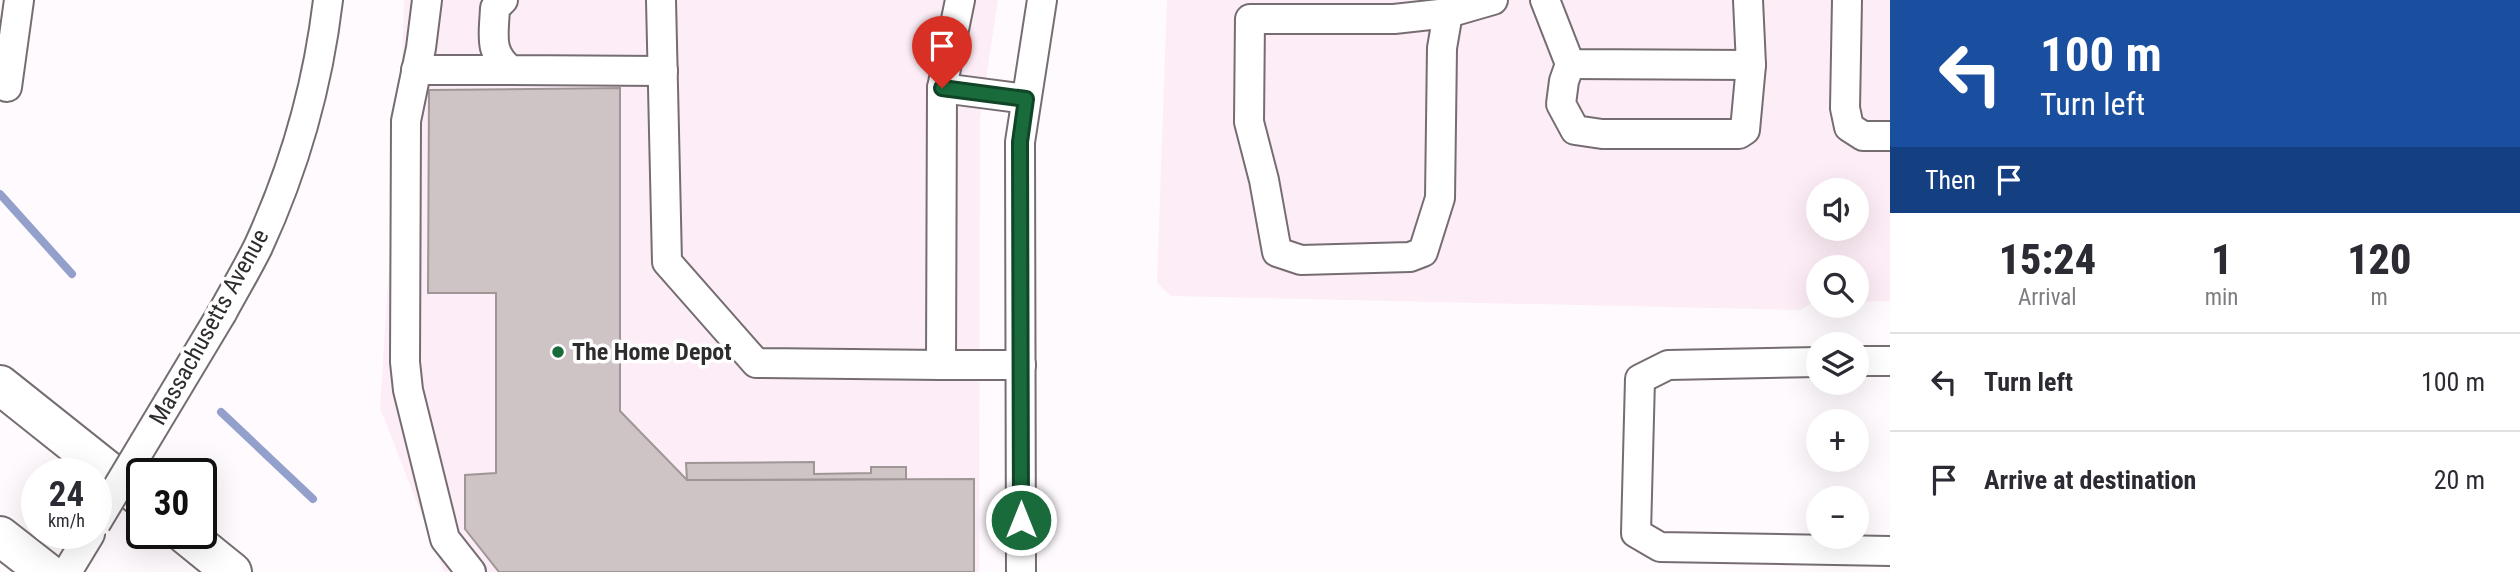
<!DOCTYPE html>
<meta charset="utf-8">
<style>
:root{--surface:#fff;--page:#f7f7f7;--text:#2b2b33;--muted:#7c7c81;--line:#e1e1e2}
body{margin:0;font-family:"Roboto Condensed",sans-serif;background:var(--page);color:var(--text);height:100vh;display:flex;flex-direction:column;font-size:26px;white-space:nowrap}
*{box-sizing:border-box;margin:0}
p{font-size:23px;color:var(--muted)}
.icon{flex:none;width:38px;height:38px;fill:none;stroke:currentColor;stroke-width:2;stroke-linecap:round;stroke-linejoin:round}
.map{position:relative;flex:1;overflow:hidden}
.sheet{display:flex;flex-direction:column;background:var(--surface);width:630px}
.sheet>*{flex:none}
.top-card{background:#1a4fa0;color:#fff;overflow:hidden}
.controls{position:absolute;left:1806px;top:178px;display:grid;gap:14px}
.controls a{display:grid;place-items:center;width:63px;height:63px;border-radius:50%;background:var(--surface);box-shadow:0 7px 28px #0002;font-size:35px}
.speed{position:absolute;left:21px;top:458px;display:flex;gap:14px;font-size:35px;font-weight:700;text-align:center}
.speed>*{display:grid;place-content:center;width:91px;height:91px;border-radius:50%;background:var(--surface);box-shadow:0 7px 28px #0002;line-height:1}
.speed small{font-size:18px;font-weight:400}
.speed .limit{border:4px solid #111;border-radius:10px;background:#fff;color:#111}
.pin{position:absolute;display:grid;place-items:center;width:60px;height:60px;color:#fff;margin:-72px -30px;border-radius:50% 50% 50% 0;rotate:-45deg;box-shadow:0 0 7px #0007}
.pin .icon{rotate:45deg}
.me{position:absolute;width:77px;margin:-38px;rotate:0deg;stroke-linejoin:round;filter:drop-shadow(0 0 5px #0008)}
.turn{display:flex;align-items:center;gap:24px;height:147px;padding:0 35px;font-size:32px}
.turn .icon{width:91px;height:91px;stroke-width:2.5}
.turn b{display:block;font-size:49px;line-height:60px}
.then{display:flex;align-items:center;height:66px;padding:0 35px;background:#0003;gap:14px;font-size:26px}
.eta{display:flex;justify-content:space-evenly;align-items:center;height:119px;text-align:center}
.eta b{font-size:42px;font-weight:800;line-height:49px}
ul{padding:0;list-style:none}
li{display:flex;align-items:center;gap:21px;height:98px;padding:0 35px;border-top:2px solid var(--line)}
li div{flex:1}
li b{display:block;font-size:26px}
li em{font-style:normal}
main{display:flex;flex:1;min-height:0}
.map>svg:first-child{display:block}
.built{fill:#fdedf6;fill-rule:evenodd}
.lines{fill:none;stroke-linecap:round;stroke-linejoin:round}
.stream{stroke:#92a0cb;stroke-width:8}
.building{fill:#cec4c5;stroke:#9f9696;stroke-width:2}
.minor-casing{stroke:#756d72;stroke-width:32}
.highway-casing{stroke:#756d72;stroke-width:42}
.minor{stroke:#fff;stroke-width:28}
.highway{stroke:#fff;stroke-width:38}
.minor-bridge-casing{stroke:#756d72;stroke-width:32;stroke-linecap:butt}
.minor-bridge{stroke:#fff;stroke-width:28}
.route-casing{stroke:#104627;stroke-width:18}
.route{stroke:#196b3c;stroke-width:12}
.poi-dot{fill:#196b3c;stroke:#fff;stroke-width:2.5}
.labels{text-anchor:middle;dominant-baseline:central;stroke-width:7;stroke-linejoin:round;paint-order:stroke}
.street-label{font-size:24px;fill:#2f2c2e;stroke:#fff}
.poi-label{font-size:24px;font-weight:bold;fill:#2f2c2e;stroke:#fff;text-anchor:start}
</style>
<main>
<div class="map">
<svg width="1890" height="572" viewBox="0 0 1890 572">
<rect width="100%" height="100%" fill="#fffafd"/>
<g class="built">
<path d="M404 0H998L980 118 979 572H444L380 408 402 65Z"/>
<path d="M1167 0H1890V301L1857 302V268H1818V303H1812L1800 310 1171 296 1157 283ZM1818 191H1857V229H1818Z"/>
</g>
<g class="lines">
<g class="stream">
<path d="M0 194 72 274"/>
<path d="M221 412 313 499"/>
</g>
</g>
<g class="building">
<path d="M620 88V411L687 480 974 479V572H499L465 529V475L496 473V293H428L429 90Z"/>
<path d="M814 462V474L871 473V467H906V479L687 480 686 463Z"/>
</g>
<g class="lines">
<g class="minor-casing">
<g id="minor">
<path d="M427 0 421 48 406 121 405 362 408 390 445 539 471 572"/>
<path d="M503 0 495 8C494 34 488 53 511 70L663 71"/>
<path d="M661 0 667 262 756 363 941 365 942 88 960 0"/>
<path d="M1545 0 1570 64 1751 65 1748 0"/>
<path d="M1847 0 1845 108 1849 127 1863 136H1890"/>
<path d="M1448 13 1442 48 1440 198 1423 252 1410 257 1301 260 1277 252 1264 180 1249 122 1250 19H1394L1448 13 1493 0"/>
<path d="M1570 64 1564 81 1561 104 1575 130 1602 134H1739L1745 130 1751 65"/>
<path d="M416 70H511"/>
<path d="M7 87 19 0"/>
<path d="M942 88 1026 99"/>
<path d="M222 313C234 291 247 269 258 247 294 169 318 85 328 0"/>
<path d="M1857 361H1890"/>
<path d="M1818 362 1668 365 1640 379 1636 533 1660 547 1890 551"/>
<path d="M941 365H1021"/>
<path d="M67 572 90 534"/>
<path d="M1021 572 1020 142 1042 0"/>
</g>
</g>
<g class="highway-casing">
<g id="highway">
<path d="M0 385 142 498"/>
<path d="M185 534 232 572"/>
<path d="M0 536 46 572"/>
</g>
</g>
<use href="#minor" class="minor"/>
<use href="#highway" class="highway"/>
<g class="minor-bridge-casing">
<path id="minor-bridge" d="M96 523 222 313"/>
</g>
<use href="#minor-bridge" class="minor-bridge"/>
</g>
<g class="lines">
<g class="route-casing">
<path id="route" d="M942 88 1026 99 1020 142 1021 520"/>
</g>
<use href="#route" class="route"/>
</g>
<circle class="poi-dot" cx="558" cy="352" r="7"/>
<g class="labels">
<g class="street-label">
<text transform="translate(209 327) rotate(-61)">Massachusetts Avenue</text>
</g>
<g class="poi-label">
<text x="572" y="352">The Home Depot</text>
</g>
</g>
</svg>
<div class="controls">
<a><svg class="icon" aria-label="sound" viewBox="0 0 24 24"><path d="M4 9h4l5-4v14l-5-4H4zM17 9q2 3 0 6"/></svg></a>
<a><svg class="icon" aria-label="search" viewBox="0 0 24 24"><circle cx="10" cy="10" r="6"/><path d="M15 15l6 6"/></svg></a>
<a><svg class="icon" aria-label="layers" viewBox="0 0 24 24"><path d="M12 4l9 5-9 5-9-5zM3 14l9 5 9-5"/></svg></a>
<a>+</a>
<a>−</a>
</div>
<div class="speed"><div>24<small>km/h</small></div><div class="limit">30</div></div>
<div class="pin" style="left:942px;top:88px;background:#d93025"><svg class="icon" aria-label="arrive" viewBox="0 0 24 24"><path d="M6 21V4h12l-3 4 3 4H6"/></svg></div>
<svg class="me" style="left:1021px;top:520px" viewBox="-20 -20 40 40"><circle r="17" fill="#196b3c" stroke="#fff" stroke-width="3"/><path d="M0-11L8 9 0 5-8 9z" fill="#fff"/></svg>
</div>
<section class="sheet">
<div class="top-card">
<div class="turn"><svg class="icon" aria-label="left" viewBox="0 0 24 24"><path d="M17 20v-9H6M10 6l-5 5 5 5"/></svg><div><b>100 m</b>Turn left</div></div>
<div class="then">Then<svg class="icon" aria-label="arrive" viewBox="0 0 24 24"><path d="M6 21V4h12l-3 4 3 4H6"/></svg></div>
</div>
<div class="eta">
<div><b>15:24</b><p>Arrival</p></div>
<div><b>1</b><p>min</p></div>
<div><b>120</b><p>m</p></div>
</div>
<ul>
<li><svg class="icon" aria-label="left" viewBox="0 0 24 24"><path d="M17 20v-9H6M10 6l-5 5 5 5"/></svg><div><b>Turn left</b></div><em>100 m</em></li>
<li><svg class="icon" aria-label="arrive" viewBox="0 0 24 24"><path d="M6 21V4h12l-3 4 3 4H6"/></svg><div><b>Arrive at destination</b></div><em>20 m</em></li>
</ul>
</section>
</main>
